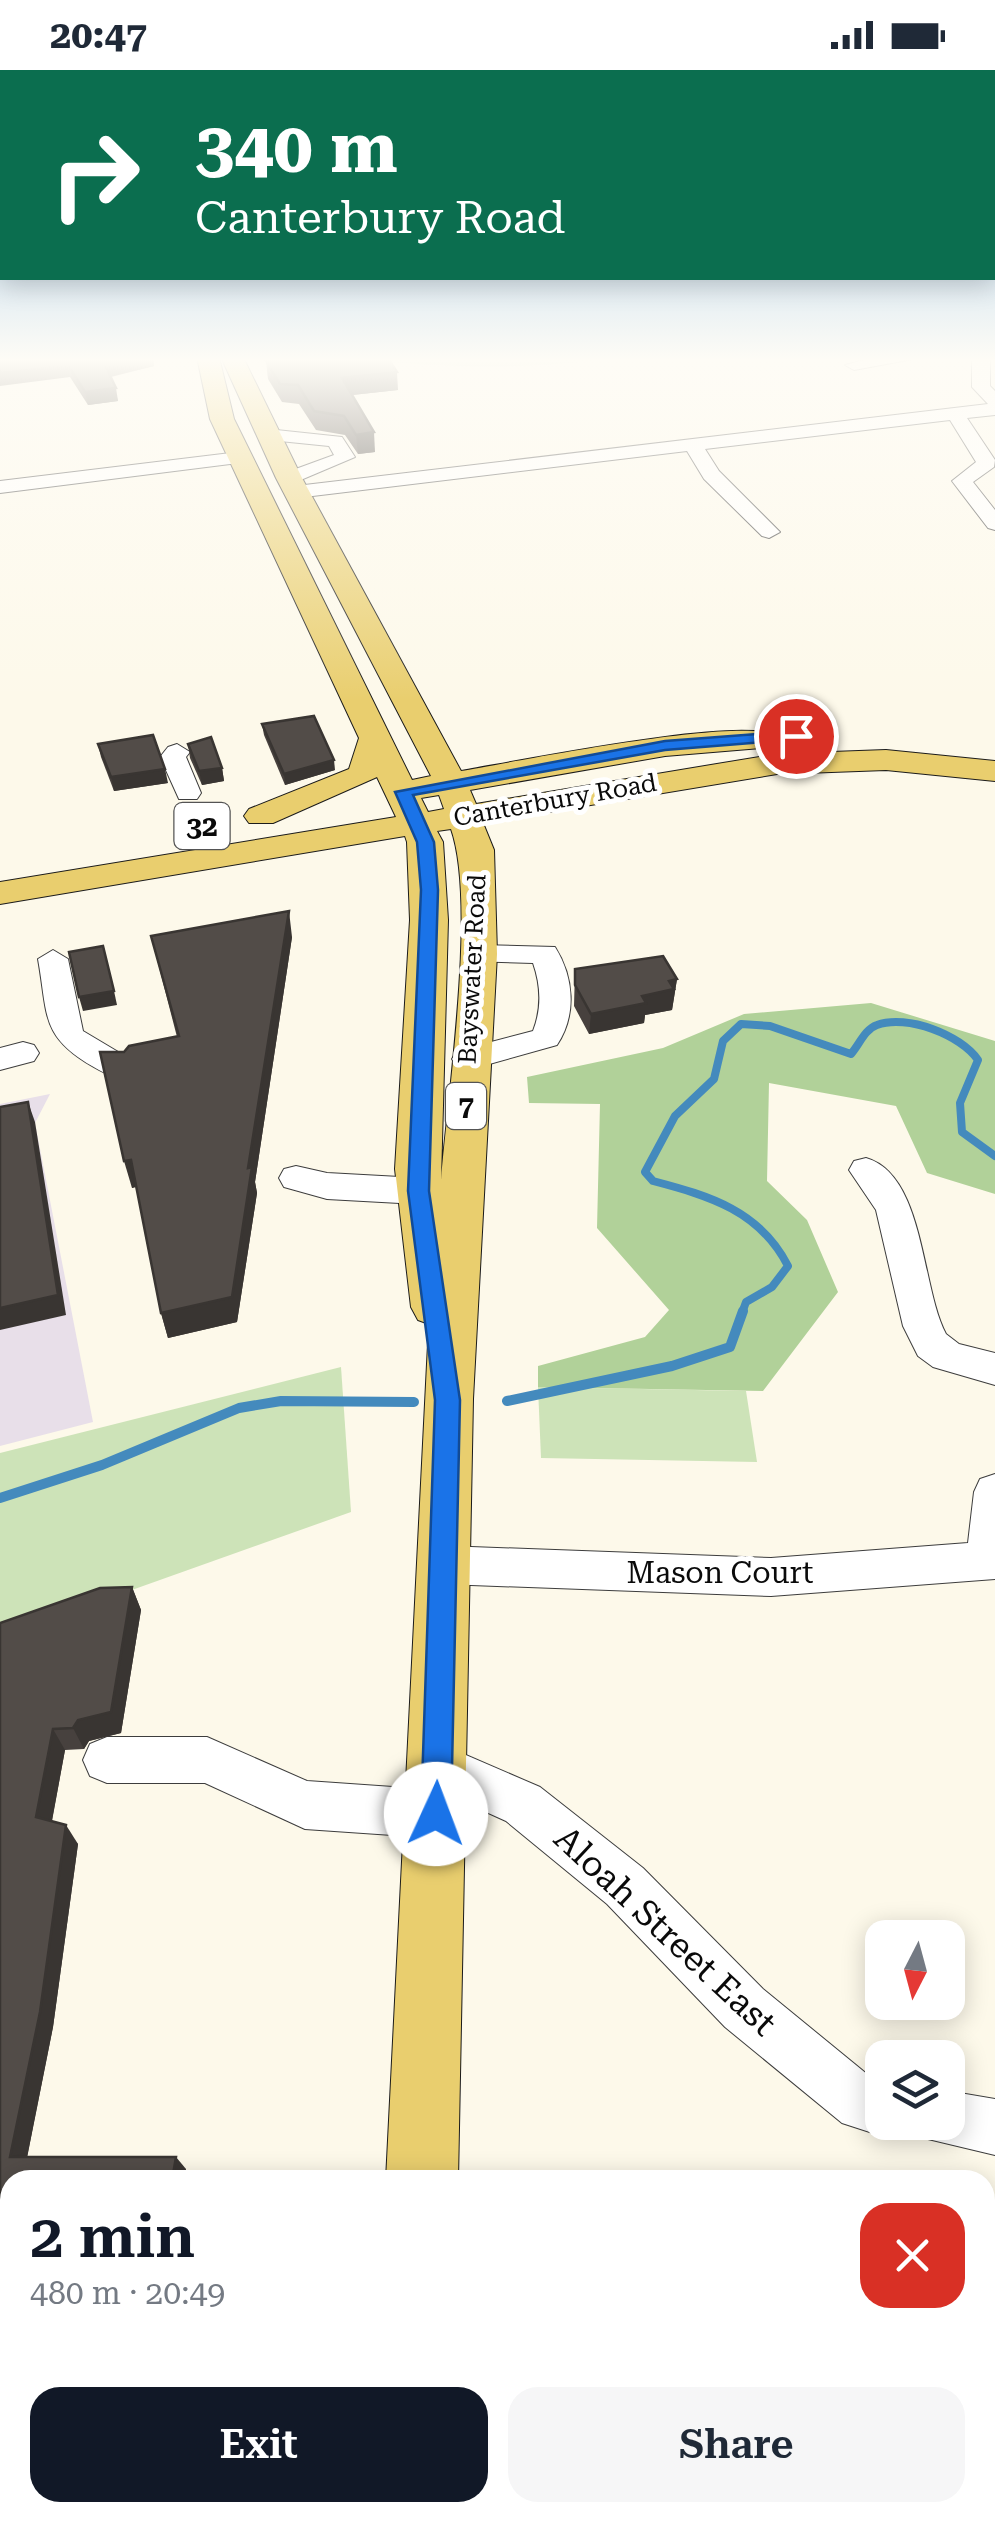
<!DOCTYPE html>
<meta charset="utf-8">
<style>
:root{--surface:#fff;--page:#f6f6f7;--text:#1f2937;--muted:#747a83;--accent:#111827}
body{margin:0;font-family:"Roboto Serif",serif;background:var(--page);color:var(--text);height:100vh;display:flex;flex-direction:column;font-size:38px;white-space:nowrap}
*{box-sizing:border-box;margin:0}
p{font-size:32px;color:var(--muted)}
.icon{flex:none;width:55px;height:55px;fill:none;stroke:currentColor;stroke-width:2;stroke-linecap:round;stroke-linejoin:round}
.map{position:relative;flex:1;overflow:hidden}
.drawer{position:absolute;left:0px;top:2100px;width:995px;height:352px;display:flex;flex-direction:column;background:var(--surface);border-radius:30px 30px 0 0;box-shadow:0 5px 25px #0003}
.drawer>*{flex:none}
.hud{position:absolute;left:0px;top:0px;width:995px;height:210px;box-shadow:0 5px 25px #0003;background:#0b6e4f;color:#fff;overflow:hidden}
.needle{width:65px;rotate:186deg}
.buttons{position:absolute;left:865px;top:1850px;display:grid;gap:20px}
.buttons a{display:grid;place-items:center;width:100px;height:100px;border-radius:20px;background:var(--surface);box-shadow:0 5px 25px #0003;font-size:50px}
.pin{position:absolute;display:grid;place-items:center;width:85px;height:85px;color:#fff;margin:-42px;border:5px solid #fff;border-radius:50%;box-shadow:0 2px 10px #0007}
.me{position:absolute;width:110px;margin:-55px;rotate:2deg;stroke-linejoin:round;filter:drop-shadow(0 0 8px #0008)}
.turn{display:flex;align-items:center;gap:35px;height:210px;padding:0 30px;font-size:45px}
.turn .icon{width:130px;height:130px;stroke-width:2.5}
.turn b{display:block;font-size:70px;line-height:85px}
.round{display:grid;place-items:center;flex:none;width:105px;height:105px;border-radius:30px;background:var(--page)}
.overview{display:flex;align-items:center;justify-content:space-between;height:170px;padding:0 30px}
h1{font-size:60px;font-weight:600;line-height:75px;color:var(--accent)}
.cta{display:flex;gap:20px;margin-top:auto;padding:20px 30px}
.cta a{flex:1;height:115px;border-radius:30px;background:var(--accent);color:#fff;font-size:40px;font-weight:600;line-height:115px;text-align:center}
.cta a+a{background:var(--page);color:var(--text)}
.status{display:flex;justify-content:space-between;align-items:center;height:70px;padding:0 50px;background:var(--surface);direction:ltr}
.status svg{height:28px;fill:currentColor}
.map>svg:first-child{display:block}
.industrial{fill:#e8dfe9}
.green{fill:#cde3b8}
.forest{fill:#b1d199}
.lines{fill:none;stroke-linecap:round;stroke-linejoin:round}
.stream-far1{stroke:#448abd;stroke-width:8}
.stream{stroke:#448abd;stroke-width:10}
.minor-casing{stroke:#3d3d3d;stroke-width:2}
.major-casing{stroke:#1b1b1b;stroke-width:2}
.minor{fill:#fff;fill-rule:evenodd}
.major{fill:#e9ce6e;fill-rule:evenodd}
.wall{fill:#47413e}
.shaded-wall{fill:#393532}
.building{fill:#524c48;stroke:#393532;stroke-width:2.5}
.route{fill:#1a73e8;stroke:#114b97;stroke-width:2.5}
.labels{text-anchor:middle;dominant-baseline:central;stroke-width:10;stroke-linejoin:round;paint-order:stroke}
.far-street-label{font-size:25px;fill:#0a0a0a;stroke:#fff}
.shield{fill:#fff;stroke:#545454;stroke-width:2.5}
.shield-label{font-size:28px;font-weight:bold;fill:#0a0a0a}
.street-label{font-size:30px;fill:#0a0a0a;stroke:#fff}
.near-street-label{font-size:35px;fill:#0a0a0a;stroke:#fff}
</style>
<div class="status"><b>20:47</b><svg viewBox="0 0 49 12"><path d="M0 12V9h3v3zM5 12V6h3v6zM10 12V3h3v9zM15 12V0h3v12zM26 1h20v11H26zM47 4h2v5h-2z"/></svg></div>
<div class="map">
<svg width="995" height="2451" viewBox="0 0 995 2451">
<rect width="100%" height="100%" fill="#fdf9ea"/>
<path class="industrial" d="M50 1024 35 1053 93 1352 0 1376V1034Z"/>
<g class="green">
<path d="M348 287H622C532 300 439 299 348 287Z"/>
<path d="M341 1297 351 1442 0 1567V1383Z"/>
<path d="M538 1317 746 1321 757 1392 541 1388Z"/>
</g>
<path class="forest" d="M871 933 995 971V1124L927 1103 896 1036 769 1013 767 1111 807 1150 838 1222 763 1321 538 1317V1296L645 1267 669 1240 597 1158 600 1034 529 1033 527 1007 663 978 744 944Z"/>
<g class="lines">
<path class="stream-far1" d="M742 1243 746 1232 772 1217 788 1196C760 1141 710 1126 653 1111L645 1102 675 1046 714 1009 723 971 741 954 770 956 851 984C859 975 865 959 877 955 907 944 961 965 978 990L960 1033 962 1062 995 1086"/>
<g class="stream">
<path d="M507 1331 672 1296 730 1277 743 1241"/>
<path d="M0 1428 102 1395 239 1338 281 1331 414 1332"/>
</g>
<g class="minor-casing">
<g id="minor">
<path d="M877 287H924L854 300 845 295Z"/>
<path d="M972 287H990V316L995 321V345L967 348 995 390 994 397 973 412 995 440V460L988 458 952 411 976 392 950 350 705 379 719 401 780 462 769 468 762 466 704 409 687 381 296 428 286 422 296 416 988 334 972 317Z"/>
<path d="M267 359 342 367 355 387 296 412H282V404L334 385 329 376 260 369V361Z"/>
<path d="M239 382 246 384V392L0 423V411Z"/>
<path d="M177 674 190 682 186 687 201 723 197 729H179L160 687 168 677Z"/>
<path d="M478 875 555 877C574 907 577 945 557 975L468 1000 457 997 452 989 457 981 533 961C542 938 541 916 533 893L467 891 463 884Z"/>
<path d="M53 880 68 889 83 961 130 989 134 997 130 1005C114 1009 106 1004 92 996 40 966 48 944 38 889Z"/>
<path d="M23 972 34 975 39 983 34 991 0 1000V978Z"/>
<path d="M866 1088C925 1105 921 1218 946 1264L959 1274 995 1283V1315L933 1297 918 1286 903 1256 876 1140 849 1100 854 1091Z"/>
<path d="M296 1096 327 1103 418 1108 430 1112 436 1121 430 1130 418 1134 327 1129 284 1117 279 1108 284 1099Z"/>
<path d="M995 1404V1509L771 1526 445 1514 430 1509 423 1495 430 1481 445 1476 771 1488 968 1473 974 1422 980 1409Z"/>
<path d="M107 1667H207L307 1711 436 1720 450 1726 421 1712 414 1696 421 1680 438 1673 540 1717 643 1798 763 1919 873 2009 882 2011V2052H904L901 2057 882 2066 842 2053 725 1957 607 1834 506 1751 453 1727 460 1744 453 1761 436 1768 305 1759 205 1713H107L90 1706 83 1690 90 1674Z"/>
<path d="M948 2021 995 2029V2085L928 2069 922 2052H948Z"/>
</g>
</g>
<g class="major-casing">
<g id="major">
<path d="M197 287H219L234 349 412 710 431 706 276 408 221 287H243L302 408 461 701C504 694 759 642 777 668L761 678 665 686 470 720 476 734 777 684 886 680 995 691V711L886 700 777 704 483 753 494 780 497 884 473 1329 458 2110H386L429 1254 418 1250 411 1237 395 1099 410 850 407 772 405 766 0 834V812L396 747 377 707 273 753H249L244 746 249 739 349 699 359 668 210 349ZM439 725 444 739 428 742 421 728ZM451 759C477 833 448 1024 441 1110L448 850 443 772 437 761Z"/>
<path d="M374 2442H454L453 2451H373Z"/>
</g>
</g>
<use href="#minor" class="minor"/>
<use href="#major" class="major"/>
</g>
<g class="wall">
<path d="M0 287H154V296L111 307 118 331 88 335 70 307Z"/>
<path d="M266 291 398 320 352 325 375 382 358 384 345 365 316 360 299 334 282 332 268 309Z"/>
<path d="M262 654 335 700 285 715 264 665Z"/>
<path d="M98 674 168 713 114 721 101 687Z"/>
<path d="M188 674 222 698 224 711 202 715 190 688Z"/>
<path d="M151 866 292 867 255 1112 257 1123 237 1252 168 1268 161 1243 136 1117 132 1118 124 982 177 967Z"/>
<path d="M575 899 677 909 672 940 645 945 644 953 589 964 574 936Z"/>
<path d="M132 1517 141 1540 121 1663 89 1671 84 1679 65 1680 52 1751 78 1774 53 1957 27 2087 186 2099 184 2110H10V2205H0V1553Z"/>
</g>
<g class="shaded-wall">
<path d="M138 287H154V296L107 307 105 295Z"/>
<path d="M68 295 70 307 0 316V303Z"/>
<path d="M397 302 398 320 343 326 342 308Z"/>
<path d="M116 318 118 331 88 335 85 322Z"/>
<path d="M374 362 375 382 358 384 356 365Z"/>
<path d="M334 690 335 700 285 715 284 704Z"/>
<path d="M222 698 224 711 202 715 199 701Z"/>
<path d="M165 699 168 713 114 721 111 707Z"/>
<path d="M289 841 292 867 255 1112 257 1123 237 1252 168 1268 161 1243 248 1098Z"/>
<path d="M677 909 672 940 645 945 644 953 589 964 591 944 642 926 669 911Z"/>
<path d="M114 921 117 935 83 941 79 927Z"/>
<path d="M28 1032 35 1052 66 1245 0 1260V1238Z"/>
<path d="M131 1090 138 1116 132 1118 124 1091Z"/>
<path d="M132 1517 141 1540 121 1663 89 1671 84 1679 73 1658Z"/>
<path d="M53 1659 65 1680 49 1766 36 1747Z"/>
<path d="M66 1755 78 1774 53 1957 25 2098 10 2087Z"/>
<path d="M176 2087 186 2099 184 2110H172Z"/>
</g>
<g class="building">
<path d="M0 287H138L105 295 116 318 85 322 68 295 0 303Z"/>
<path d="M296 287H387L397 302 342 308 374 362 356 365 344 346 314 341 298 315 280 314 266 291Z"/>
<path d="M314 646 334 690 284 704 262 654Z"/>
<path d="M153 665 165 699 111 707 98 674Z"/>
<path d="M211 667 222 698 199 701 188 674Z"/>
<path d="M289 841 248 1098 252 1097 232 1227 161 1243 131 1090 124 1091 100 982H124L129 976 179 966 151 866Z"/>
<path d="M103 876 114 921 79 927 69 882Z"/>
<path d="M663 886 677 909 669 911 674 919 642 926 646 933 591 944 575 915V899Z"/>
<path d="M28 1032 58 1225 0 1238V1037Z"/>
<path d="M132 1517 111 1642 78 1650 73 1658 53 1659 36 1747 66 1755 40 1942 10 2087H176L172 2110H10V2196H0V1553L100 1518Z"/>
</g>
<linearGradient id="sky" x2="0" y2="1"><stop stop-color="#93c2ea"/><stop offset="0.46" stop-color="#fefcf6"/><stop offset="1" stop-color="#fefcf6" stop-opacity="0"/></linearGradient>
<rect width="995" height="630" fill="url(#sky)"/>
<path class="route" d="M796 661 803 666 801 669 665 680 413 725 434 772 438 820 429 1121 460 1330 451 1744 447 1755 436 1759 426 1755 421 1744 435 1330 408 1121 421 820 417 772 395 722 665 671Z"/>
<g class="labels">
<g class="far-street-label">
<text transform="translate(555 730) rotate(-10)">Canterbury Road</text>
<text transform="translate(472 899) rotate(-87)">Bayswater Road</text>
</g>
<g class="shield">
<rect x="174.5" y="733" width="55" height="46" rx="8"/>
<rect x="446" y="1013" width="40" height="46" rx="8"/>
</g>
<g class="shield-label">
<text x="202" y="756">32</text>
<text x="466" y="1036">7</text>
</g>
<g class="street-label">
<text x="720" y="1502">Mason Court</text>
</g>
<g class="near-street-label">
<text transform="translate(665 1861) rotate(43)">Aloah Street East</text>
</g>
</g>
</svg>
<div class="buttons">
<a><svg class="needle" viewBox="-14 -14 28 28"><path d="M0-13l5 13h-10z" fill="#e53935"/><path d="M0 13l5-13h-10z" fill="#747a83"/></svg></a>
<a><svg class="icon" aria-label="layers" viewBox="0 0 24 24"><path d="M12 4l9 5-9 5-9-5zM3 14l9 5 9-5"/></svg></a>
</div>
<div class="pin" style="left:796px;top:666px;background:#d93025"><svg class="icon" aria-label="arrive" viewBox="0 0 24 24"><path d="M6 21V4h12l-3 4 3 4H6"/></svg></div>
<svg class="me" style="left:436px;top:1744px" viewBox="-20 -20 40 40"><circle r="19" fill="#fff"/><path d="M0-13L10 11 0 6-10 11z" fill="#1a73e8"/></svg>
<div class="hud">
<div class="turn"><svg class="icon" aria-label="right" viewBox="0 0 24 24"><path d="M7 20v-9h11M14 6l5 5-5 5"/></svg><div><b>340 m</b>Canterbury Road</div></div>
</div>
<section class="drawer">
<div class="overview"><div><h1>2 min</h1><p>480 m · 20:49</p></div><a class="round" style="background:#d93025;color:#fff"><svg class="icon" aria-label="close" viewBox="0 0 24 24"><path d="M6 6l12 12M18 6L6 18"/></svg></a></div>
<div class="cta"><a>Exit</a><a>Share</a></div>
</section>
</div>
